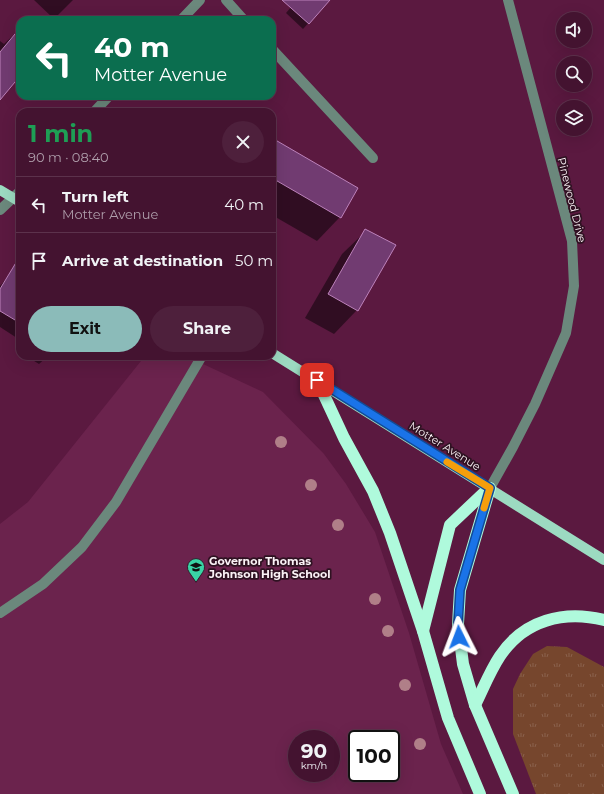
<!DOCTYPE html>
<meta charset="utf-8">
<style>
:root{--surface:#441330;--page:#4e203c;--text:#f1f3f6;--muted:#af9eab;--line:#5c324c;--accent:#8bbbb9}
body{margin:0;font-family:Montserrat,sans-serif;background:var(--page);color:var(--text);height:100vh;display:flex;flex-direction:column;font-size:15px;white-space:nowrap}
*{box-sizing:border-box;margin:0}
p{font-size:13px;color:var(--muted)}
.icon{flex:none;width:22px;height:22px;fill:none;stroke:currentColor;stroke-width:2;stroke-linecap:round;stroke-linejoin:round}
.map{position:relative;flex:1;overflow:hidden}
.side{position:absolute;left:16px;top:108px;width:260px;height:252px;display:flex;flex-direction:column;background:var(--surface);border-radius:12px;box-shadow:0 4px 16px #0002,0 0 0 1px var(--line)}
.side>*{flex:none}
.hud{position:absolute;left:16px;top:16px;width:260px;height:84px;border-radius:12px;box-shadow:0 4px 16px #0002,0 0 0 1px var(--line);background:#0b6e4f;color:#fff;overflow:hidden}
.buttons{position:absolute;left:556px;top:12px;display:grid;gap:8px}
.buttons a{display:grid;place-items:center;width:36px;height:36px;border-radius:50%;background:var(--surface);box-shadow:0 4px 16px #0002,0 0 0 1px var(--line);font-size:20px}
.speed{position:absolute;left:288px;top:730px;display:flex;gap:8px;font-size:20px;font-weight:700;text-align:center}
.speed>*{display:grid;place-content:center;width:52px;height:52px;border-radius:50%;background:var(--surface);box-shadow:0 4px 16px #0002,0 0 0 1px var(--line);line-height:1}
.speed small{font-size:10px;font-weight:400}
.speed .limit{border:2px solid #111;border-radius:6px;background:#fff;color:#111}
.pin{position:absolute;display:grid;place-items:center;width:34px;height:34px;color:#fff;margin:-17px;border-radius:8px;box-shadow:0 2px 6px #0006}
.me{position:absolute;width:44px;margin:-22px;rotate:357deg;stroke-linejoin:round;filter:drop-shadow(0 0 3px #0008)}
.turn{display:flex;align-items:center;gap:14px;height:84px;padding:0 12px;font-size:18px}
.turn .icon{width:52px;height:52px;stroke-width:2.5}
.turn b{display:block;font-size:28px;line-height:34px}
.round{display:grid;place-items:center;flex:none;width:42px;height:42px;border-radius:21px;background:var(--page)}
.summary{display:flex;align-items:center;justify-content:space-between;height:68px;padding:0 12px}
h1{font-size:24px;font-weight:700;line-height:30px;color:#1e9e55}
.cta{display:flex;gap:8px;margin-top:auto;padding:8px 12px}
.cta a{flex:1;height:46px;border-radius:24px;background:var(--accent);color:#111;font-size:16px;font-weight:700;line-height:46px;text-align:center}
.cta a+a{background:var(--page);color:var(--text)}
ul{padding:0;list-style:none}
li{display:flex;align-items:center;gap:12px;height:56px;padding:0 12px;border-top:1px solid var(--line)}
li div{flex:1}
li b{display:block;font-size:15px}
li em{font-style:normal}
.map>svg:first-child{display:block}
.built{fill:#6b234d;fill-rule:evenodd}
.grass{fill:url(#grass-tufts)}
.shadow{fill:#0007}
.building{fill:#713b71;stroke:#bd82bb}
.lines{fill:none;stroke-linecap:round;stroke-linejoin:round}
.minor{stroke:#6b887c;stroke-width:10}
.major{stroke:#9cdac1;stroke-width:10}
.highway{stroke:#affadc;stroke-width:12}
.tree{fill:#b07f88}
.route-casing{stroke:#114b97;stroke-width:10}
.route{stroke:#1a73e8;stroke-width:7}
.slow{stroke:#f59e0b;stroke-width:7}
.labels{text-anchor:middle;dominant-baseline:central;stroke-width:3.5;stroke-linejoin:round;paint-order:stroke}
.street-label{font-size:11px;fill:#fbf2f6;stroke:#2f1222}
.poi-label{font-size:11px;font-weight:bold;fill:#fbf2f6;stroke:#2f1222;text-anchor:start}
</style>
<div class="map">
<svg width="604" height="794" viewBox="0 0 604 794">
<defs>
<pattern id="grass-tufts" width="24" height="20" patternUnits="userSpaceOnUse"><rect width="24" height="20" fill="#76462d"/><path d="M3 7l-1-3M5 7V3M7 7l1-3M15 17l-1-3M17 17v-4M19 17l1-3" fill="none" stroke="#8a614c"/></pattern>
</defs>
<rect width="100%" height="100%" fill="#5b1940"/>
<path class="built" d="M145 356H186L263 392 324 454 346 484 375 532 409 633 441 744 463 794H0V524L28 502ZM297 739H331V773H297ZM357 739H391V773H357Z"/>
<path class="grass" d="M547 646 567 647 604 667V794H536L513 734V689L520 674 533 654Z"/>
<g class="shadow">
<path d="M34 0H73L54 19Z"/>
<path d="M297 0H329L303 29 286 13Z"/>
<path d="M20 29V75L0 98V41L4 44Z"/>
<path d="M272 139 340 217 317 241 272 215Z"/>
<path d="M366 231 357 310 334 334 305 318 342 254Z"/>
<path d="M7 278 20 286V340L0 327V286Z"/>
<path d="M26 356H48L39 364Z"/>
</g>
<g class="building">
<path d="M282 0H330L309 24Z"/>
<path d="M20 28V76L0 100V52Z"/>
<path d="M272 138 358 188 341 218 272 178Z"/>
<path d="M365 229 396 245 358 311 328 294Z"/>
<path d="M20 256V323L0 311V289Z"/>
</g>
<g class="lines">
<g class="minor">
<path d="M226 0 244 20"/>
<path d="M181 20 200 0"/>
<path d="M272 49 373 158"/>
<path d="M94 112 109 96"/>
<path d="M0 210 20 191"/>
<path d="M490 488 513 447 535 404 566 333 574 286 572 241 508 0"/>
<path d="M0 613 43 584 82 547 116 502 202 356"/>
</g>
<g class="major">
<path d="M0 190 20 202"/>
<path d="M272 353 604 560"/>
</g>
<g class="highway">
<path d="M317 380 344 438 373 491 390 533 423 631 448 718 480 794"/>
<path d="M490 488 460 590 458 624 463 664 475 705 513 794"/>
<path d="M423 631 450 525 489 488"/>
<path d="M475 705C483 689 490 671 500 656 524 620 564 610 604 620"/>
</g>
</g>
<g class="tree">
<circle cx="281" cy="442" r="6"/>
<circle cx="311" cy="485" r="6"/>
<circle cx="338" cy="525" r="6"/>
<circle cx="375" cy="599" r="6"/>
<circle cx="388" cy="631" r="6"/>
<circle cx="405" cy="685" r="6"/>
<circle cx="420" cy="744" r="6"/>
</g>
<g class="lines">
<g class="route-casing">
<path id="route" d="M317 380 490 488 460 590 458 624 459 637"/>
</g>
<use href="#route" class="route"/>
<path class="slow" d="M447 462 490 488 484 508"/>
</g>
<defs>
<g id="school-pin" transform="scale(0.9)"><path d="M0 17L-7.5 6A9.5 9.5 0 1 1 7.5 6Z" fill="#39d4a5" stroke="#2f1222"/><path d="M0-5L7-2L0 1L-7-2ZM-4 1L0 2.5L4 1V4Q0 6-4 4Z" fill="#111"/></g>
</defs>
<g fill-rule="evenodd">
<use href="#school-pin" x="196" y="567"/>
</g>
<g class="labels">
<g class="street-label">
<text transform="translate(572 200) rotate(76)">Pinewood Drive</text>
<text transform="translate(445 446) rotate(32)">Motter Avenue</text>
</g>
<g class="poi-label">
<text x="209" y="561">Governor Thomas<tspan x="209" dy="13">Johnson High School</tspan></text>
</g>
</g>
</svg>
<div class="buttons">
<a><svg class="icon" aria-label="sound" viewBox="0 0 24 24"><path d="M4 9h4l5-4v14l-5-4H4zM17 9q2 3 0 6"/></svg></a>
<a><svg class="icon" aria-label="search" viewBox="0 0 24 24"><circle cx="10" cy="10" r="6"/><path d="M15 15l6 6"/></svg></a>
<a><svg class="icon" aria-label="layers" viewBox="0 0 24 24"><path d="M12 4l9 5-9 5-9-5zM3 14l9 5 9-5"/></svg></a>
</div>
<div class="speed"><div>90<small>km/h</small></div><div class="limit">100</div></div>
<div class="pin" style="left:317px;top:380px;background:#d93025"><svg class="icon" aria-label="arrive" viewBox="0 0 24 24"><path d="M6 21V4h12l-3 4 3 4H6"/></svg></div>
<svg class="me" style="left:459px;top:637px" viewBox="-20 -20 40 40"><path d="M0-17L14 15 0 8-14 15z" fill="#1a73e8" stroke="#fff" stroke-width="4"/></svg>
<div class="hud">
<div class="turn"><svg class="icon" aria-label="left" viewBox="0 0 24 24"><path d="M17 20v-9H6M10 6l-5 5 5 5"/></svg><div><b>40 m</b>Motter Avenue</div></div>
</div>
<section class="side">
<div class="summary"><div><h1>1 min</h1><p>90 m · 08:40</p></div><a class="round"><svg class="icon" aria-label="close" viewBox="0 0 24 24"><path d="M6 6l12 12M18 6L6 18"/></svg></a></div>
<ul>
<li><svg class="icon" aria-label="left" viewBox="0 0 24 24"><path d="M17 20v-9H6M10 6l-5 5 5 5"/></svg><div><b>Turn left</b><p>Motter Avenue</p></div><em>40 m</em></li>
<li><svg class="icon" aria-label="arrive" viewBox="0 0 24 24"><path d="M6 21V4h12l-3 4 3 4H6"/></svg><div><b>Arrive at destination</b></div><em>50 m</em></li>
</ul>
<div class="cta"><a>Exit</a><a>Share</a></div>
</section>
</div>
